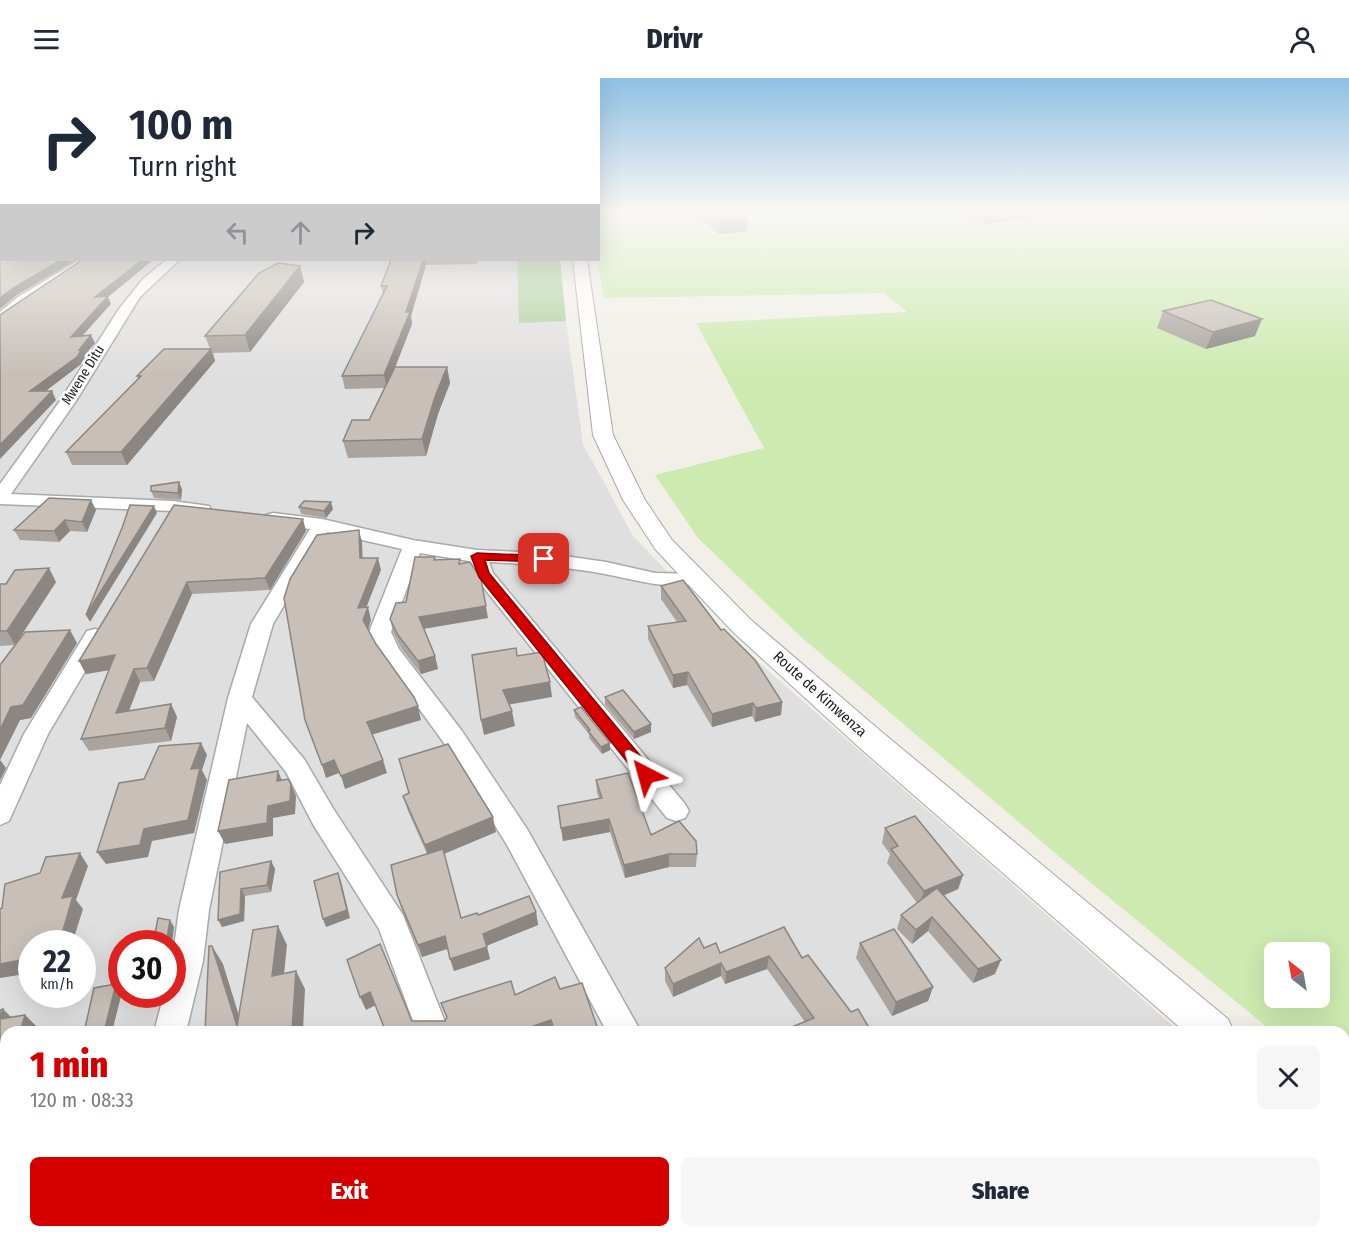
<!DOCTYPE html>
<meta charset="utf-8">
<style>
:root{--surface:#fff;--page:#f6f6f7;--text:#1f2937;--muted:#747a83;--accent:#d40000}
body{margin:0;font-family:"Fira Sans Condensed",sans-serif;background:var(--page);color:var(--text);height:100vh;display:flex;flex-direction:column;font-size:22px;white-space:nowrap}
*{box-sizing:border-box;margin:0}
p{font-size:20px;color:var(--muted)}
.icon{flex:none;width:33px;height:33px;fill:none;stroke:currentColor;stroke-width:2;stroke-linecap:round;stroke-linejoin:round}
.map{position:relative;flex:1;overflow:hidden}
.side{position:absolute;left:0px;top:948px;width:1350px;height:212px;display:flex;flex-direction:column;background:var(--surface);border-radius:18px 18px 0 0;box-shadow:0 6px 24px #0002}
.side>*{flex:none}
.hud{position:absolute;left:0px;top:0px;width:600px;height:183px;box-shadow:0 6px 24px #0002;background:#fff;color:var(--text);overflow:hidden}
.needle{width:39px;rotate:329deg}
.fabs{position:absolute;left:1264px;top:864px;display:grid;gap:12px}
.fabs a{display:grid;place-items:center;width:66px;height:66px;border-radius:9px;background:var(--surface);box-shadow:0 6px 24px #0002;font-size:30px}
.speed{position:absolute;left:18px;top:852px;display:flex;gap:12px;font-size:30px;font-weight:700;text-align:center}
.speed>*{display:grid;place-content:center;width:78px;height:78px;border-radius:50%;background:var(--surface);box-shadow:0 6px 24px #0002;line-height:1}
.speed small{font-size:15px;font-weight:400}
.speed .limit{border:9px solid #d22;background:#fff;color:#111}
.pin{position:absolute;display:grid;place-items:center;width:51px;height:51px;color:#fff;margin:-26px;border-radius:12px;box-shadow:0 3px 9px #0006}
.me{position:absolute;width:66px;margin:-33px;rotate:321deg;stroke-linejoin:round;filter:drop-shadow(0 0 4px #0008)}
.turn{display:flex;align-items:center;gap:21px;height:126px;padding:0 30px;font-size:27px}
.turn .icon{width:78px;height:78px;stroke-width:2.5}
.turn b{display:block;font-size:42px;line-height:51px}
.lanes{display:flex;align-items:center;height:57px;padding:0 30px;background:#0003;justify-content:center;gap:30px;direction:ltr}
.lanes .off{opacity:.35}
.round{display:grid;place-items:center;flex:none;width:63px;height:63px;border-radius:9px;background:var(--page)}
.summary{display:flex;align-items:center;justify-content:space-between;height:102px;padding:0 30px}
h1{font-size:36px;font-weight:800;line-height:45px;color:var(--accent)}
.action{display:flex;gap:12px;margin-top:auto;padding:12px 30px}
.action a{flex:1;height:69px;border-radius:9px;background:var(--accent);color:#fff;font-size:24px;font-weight:800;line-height:69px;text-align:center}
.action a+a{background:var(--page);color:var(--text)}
header{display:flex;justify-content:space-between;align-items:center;height:78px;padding:0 30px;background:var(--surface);font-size:27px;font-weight:800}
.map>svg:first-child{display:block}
.residential{fill:#e0dfdf;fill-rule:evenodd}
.grass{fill:#cdebb0;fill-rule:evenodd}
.forest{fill:#add19e}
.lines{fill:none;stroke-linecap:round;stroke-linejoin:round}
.minor-casing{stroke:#a9a9a9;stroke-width:3}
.tertiary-casing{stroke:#a9a9a9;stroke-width:2}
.minor{fill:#fff;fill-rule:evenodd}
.tertiary{fill:#fff;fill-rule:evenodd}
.wall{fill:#aba49e}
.shaded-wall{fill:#8b8681}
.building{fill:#c7bfb8;stroke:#8b8681;stroke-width:1.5}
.route{fill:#d40000;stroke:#8a0000;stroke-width:1.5}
.labels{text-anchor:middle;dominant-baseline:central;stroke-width:5;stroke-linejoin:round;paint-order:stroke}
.far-street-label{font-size:14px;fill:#222;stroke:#fff}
.street-label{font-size:15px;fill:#222;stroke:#fff}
</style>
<header><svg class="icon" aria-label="menu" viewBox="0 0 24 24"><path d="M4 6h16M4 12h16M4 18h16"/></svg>Drivr<svg class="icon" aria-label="person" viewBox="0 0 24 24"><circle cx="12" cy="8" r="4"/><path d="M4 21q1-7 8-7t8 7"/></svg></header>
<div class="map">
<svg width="1349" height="1159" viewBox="0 0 1349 1159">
<rect width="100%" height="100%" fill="#f2efe9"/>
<path class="residential" d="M0 134 2 182H560L566 243 583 366 633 458 731 560 1180 954H6V1154H1344V1099L1349 1103V1159H0ZM32 866H82V916H32ZM122 866H172V916H122Z"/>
<path class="grass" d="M599 134H1349V1017L1344 1012V954H1273L1062 781 800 558 698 460 655 397 764 370 696 245 907 234 884 215 604 220 597 182ZM1275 874H1320V920H1275Z"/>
<path class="forest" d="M517 182H560L566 243 519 245Z"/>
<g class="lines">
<g class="minor-casing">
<g id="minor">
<path d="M79 182H92L0 245V234L18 219Z"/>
<path d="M166 182H179L140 219 76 323 11 416 173 423 209 428 211 432 209 436 202 438 173 433 0 426V406L60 323 119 231 143 201Z"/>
<path d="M273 435 322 441 413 462 477 472 544 475 606 484 655 495 701 496 704 500 701 504C668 513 637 502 605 496 566 489 528 486 489 484L493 495 685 726 689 733 685 740 676 743 667 740 476 500 469 483 420 475 391 554 399 571 462 653 527 751 641 954H607L507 767 444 665 381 578 369 554 402 471 327 454 273 546 252 619 304 681 334 732 403 837 449 954H417L379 851 314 748 286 694 247 645 209 832 203 883 186 954H154L164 916H172V883L179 832 228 620 251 546 310 451 266 445 264 441 266 437Z"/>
<path d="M95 551 103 553 106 558 48 656 9 743 0 747V707L24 656 87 553Z"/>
<path d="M87 1154H125L124 1159H86Z"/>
<path d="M488 1154H526L528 1159H490Z"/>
<path d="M1066 1154H1106L1108 1159H1068Z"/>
</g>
</g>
<g class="tertiary-casing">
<g id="tertiary">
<path d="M573 182H587L613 357 645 422 672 462 751 542 883 655 1228 941 1234 954H1185L861 671 733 554 656 472 623 422 593 357Z"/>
<path d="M1344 1043 1349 1045V1091L1344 1089Z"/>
</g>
</g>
<use href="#minor" class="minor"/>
<use href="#tertiary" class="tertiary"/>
</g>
<g class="wall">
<path d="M694 134H743L748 139 747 153 719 156 694 136Z"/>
<path d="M953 134H1043L1042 138 984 146Z"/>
<path d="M247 182H283L280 183Z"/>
<path d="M391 182H478L477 186 426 187 411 238 412 246 395 289H447L450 305 438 336 426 378 348 380 343 363 369 342 384 310 345 311 342 298 383 216 381 208Z"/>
<path d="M300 188 304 204 250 274 213 275 215 283 127 387H72L66 374 138 301 137 298 210 271 205 258Z"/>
<path d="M1163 233 1255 258 1206 271 1157 250Z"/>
<path d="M182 411 181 422 154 420 151 413Z"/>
<path d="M174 427 306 453 270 512 192 516 154 603 140 604 129 633 171 626 177 639 171 663 89 673 81 661 109 592 86 596 79 583Z"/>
<path d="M299 429 333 431 326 440 301 436Z"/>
<path d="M96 432 87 454 70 453 59 464 20 462 14 452Z"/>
<path d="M435 479V482L461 486 488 540 424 551 435 578 438 591 421 596 401 570 393 554 390 541 406 524Z"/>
<path d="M56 504 15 567 77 565 31 640 20 642 0 682 6 690 0 702V587L15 567 0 568V506Z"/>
<path d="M661 508 721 552 782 624 781 637 755 644 752 638 712 649 687 607 673 610 648 561V548L677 544 661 521Z"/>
<path d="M605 619 651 646V654L634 661 605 627Z"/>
<path d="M574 632 610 672 602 676 589 660V656L575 639Z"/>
<path d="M596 702 651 757 697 776 696 789H669L625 800 610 754 563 763 558 728 599 720 597 715Z"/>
<path d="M403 718 496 754 444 776 461 840 478 837 536 834 538 847 486 868 490 881 454 893 448 871 422 879 401 830 397 817 427 776 408 733Z"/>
<path d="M885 750 963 797 958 811 943 818 995 896 973 905 928 853 912 866 897 851 901 837 917 825 887 785 890 776 882 765Z"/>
<path d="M271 783 275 791 271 814 245 818 244 843 222 849 220 794Z"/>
<path d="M860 865 933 909 928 923 892 938 856 880Z"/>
<path d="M704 870 720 875 802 880 866 954H786L787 951 805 944 767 891 725 906 721 898 673 919 665 903V890Z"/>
<path d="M0 932 11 939 25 937 38 950 6 954V1047L0 1048Z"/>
<path d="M0 1098H6V1154L3 1147 0 1148Z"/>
<path d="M766 1154H872L870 1159H769Z"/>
<path d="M1020 1154H1049L1053 1159H1017Z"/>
<path d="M1152 1154H1240L1216 1159H1148Z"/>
</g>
<g class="shaded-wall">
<path d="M986 134H1043L1042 138 984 146Z"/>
<path d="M748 139 747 153 719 156 720 141Z"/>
<path d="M61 182H76L17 217 0 231V220L13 210Z"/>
<path d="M142 182H153L108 219 111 226 74 267 71 259 95 219Z"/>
<path d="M423 182H425L426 187 411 238 412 246 387 310 384 297 406 234Z"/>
<path d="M300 188 304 204 250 274 245 257Z"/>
<path d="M1262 241 1255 258 1206 271 1213 254Z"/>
<path d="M91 257 95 265 84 278 85 280 80 287 34 322 30 313 79 272Z"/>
<path d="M211 271 215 283 127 387 121 374Z"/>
<path d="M447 289 450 305 438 336 426 378 422 361 435 319Z"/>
<path d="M52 313 56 322 0 381V367Z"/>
<path d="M179 404 182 411 181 422 178 415Z"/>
<path d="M91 422 96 432 87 454 82 444Z"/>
<path d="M331 424 333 431 326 440 324 433Z"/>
<path d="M154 428 157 435 90 544 86 537Z"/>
<path d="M303 441 306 453 270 512 265 500Z"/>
<path d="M65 442 70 453 59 464 54 453Z"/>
<path d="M359 452 362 464 363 492 360 480Z"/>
<path d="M378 480 381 492 361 543 358 530Z"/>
<path d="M49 490 56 504 15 567 7 553Z"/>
<path d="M481 501 488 540 421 551 419 539Z"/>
<path d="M187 504 192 516 154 603 147 590Z"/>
<path d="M368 529 371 542 367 555 363 542Z"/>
<path d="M70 552 77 565 31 640 20 642 0 682 6 690 0 702V652L11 629Z"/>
<path d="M115 577 122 590 86 596 79 583Z"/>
<path d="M435 578 438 591 421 596 418 583Z"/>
<path d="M134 591 140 604 123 648 116 635Z"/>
<path d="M688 594 687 607 673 610V597Z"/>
<path d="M550 604 552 619 506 627 503 612Z"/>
<path d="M782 624 781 637 755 644 756 630Z"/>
<path d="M753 625 752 638 712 649V636Z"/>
<path d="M171 626 177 639 171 663 165 650Z"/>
<path d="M418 628 421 642 371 657 367 644Z"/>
<path d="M512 633 515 648 484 657 481 642Z"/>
<path d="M651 646V654L634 661V654Z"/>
<path d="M201 665 207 677 202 692 207 702 194 755 152 763 148 779 106 786 97 774 191 691Z"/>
<path d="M610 665V672L602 676 601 669Z"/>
<path d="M334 682 339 695 326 700 322 687Z"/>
<path d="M383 682 387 695 345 711 341 698Z"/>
<path d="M278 693 283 705 277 703Z"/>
<path d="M291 706 296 718 295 736 273 740V758L225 766 218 753 268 728Z"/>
<path d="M493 739 496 754 429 782 425 767Z"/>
<path d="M609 741 610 754 563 763 561 750Z"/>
<path d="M80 775 88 788 76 822 83 831 72 866H59L62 820Z"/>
<path d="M669 776V789L625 800 624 787Z"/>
<path d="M271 783 275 791 271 814 267 807Z"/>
<path d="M338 795 341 803 350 840 326 849 323 841Z"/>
<path d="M963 797 958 811 919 828 924 813Z"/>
<path d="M241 811 245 818 244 843 222 849 218 842Z"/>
<path d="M536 834 538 847 486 868 483 856Z"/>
<path d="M932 839 928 853 912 866 916 852Z"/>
<path d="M170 842 174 849 172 866H166Z"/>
<path d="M278 848 287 867 282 916 272 898Z"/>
<path d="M445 858 449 870 422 879 418 867Z"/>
<path d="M212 868 223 886 244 954 237 948Z"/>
<path d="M487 869 490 881 454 893 450 881Z"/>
<path d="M769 878 767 891 725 906 726 894Z"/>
<path d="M32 880V895L0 900V886Z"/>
<path d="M1001 882 995 896 973 905 978 891Z"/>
<path d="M721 885V898L673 919V906Z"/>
<path d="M296 893 305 911 303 952V954H293L292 952Z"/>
<path d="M116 906 122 914 112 954H104Z"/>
<path d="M933 909 928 923 892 938 896 924Z"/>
<path d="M370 914 376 927 366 932 360 919Z"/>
<path d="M3 931 16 944 0 941Z"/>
<path d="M25 937 38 950 36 954H20Z"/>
<path d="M551 942 553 954H516Z"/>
<path d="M868 948 866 954H854Z"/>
<path d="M6 1018V1039L0 1034Z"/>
<path d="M47 1154H61L60 1159H45Z"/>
<path d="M368 1154H372L373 1159H369Z"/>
<path d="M867 1154H872L870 1159H853Z"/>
</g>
<g class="building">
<path d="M1 134 2 182H61L13 210 0 220V139Z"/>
<path d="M710 134H743L748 139 720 141Z"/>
<path d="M82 182H142L95 219 108 218 71 259 91 257 79 272H81L77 279 30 313H52L0 367V237Z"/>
<path d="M391 182H423L406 234H410L384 297 342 298 387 208H381Z"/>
<path d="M278 185 300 188 245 257 205 258 259 195Z"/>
<path d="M1211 222 1262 241 1213 254 1163 233Z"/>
<path d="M164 271H211L121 374H66L141 298H137Z"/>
<path d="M395 289H447L435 319 422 361 343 363 352 342H369Z"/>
<path d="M179 404 178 415 151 413V408Z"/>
<path d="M49 420 91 422 82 444 65 442 54 453 14 452Z"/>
<path d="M304 423 331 424 324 433 299 429Z"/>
<path d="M130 427 154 428 86 537 122 450Z"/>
<path d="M174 427 303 441 265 500 187 504 147 590 134 591 116 635 171 626 165 650 81 661 115 577 79 583Z"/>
<path d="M359 452 360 480H378L358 530 368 529 363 542 376 566 414 619 418 628 367 644 383 682 341 698 334 682 322 687 305 642 284 520 290 501 317 457Z"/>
<path d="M415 479H435L434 482 460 481 459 486 470 484 481 501 486 528 419 539 435 578 418 583 398 557 390 541 396 525 406 524Z"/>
<path d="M49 490 7 553H0V506H6L15 492Z"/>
<path d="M683 502 721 552 724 551 755 582 782 624 756 630 753 625 712 636 688 594 673 597 648 548 686 543 661 508Z"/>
<path d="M70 552 23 627 11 629 0 652V587L25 554Z"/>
<path d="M516 570 517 578 542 574 550 604 503 612 512 633 481 642 472 577Z"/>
<path d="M623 612 651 646 634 654 605 619Z"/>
<path d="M581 629 610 665 601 669 588 653 590 652 574 632Z"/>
<path d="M201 665 191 691 200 690 188 742 144 751 140 767 97 774 119 705 144 701 159 668Z"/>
<path d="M448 666 493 739 425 767 403 718 409 715 399 681Z"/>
<path d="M278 693 277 703 288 701 291 706 290 723 268 728 267 745 218 753 229 702Z"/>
<path d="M628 695 651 757 679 743 696 763 697 776H669L624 787 609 741 561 750 558 728 602 720 596 702Z"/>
<path d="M915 738 963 797 924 813 891 771 898 768 885 750Z"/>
<path d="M443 771 461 840 477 835 478 837 529 818 536 834 483 856 487 869 450 881 445 858 418 867 397 817 391 787Z"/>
<path d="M80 775 62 820 73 818 59 866H32V880L0 886V831L2 830 5 806 40 795 46 779Z"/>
<path d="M271 783 267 807 241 811 240 836 218 842 220 794Z"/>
<path d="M338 795 347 832 323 841 314 803Z"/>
<path d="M937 810 1001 882 978 891 932 839 916 852 901 837Z"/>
<path d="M158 840 170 842 166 866H153Z"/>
<path d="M278 848 272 898 296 893 292 952 301 950V954H205L209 868H212L237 948 253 852Z"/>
<path d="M784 849 802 880 808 877 851 934 858 931 868 948 854 954H788L787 951 814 940 769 878 726 894 721 885 673 906 665 890 699 860 704 870 716 865 720 875Z"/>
<path d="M894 851 933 909 896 924 860 865Z"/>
<path d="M380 866 412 943H445L447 939 441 925 511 903 515 917 555 899 560 911 582 905 599 954H555L551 942 516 954H386L370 914 360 919 347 882Z"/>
<path d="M116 906 104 954H84L94 910Z"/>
<path d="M3 931 0 940V932Z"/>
<path d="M25 937 20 954H6V1018L0 1033V941Z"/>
<path d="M942 951 945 954H938Z"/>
<path d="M0 1098H6V1154H47L45 1159H0L5 1135 0 1136Z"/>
<path d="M325 1154H368L369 1159H326Z"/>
<path d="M580 1154H597L599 1159H571Z"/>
<path d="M774 1154H867L853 1159H777Z"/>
<path d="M1021 1154H1049L1053 1159H1025Z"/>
<path d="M1152 1154H1212L1216 1159H1156Z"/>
</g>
<linearGradient id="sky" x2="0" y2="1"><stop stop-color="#8fc0e4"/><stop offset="0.45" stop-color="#f9f8f5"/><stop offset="1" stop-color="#f9f8f5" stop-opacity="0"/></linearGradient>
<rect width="1349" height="297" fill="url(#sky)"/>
<path class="route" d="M477 475 548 478V483L544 484 485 482 489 495 652 692 654 697 652 701H641L479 499 471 478Z"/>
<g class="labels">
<g class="far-street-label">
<text transform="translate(83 297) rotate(-58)">Mwene Ditu</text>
</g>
<g class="street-label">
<text transform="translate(820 616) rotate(42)">Route de Kimwenza</text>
</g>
</g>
</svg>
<div class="fabs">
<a><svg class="needle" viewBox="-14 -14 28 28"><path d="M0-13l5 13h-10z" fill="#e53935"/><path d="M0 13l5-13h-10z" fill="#747a83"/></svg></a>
</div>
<div class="speed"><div>22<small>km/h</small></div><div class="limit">30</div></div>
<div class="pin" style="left:544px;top:481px;background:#d93025"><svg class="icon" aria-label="arrive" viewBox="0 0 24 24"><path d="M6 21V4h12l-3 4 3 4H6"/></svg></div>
<svg class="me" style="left:646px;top:697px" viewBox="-20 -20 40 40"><path d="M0-17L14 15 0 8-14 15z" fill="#d40000" stroke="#fff" stroke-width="4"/></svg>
<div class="hud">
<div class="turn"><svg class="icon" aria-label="right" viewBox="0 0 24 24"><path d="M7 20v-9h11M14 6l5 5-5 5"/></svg><div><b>100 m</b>Turn right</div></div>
<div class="lanes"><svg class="icon off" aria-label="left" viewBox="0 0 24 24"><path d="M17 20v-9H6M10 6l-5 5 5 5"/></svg><svg class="icon off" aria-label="ahead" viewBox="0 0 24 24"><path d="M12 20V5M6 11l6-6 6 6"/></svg><svg class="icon" aria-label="right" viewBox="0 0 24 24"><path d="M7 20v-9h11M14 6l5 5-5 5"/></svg></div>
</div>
<section class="side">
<div class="summary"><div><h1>1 min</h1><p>120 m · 08:33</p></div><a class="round"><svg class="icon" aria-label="close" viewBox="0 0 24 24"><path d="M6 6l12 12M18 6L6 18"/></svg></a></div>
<div class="action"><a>Exit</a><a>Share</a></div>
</section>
</div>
